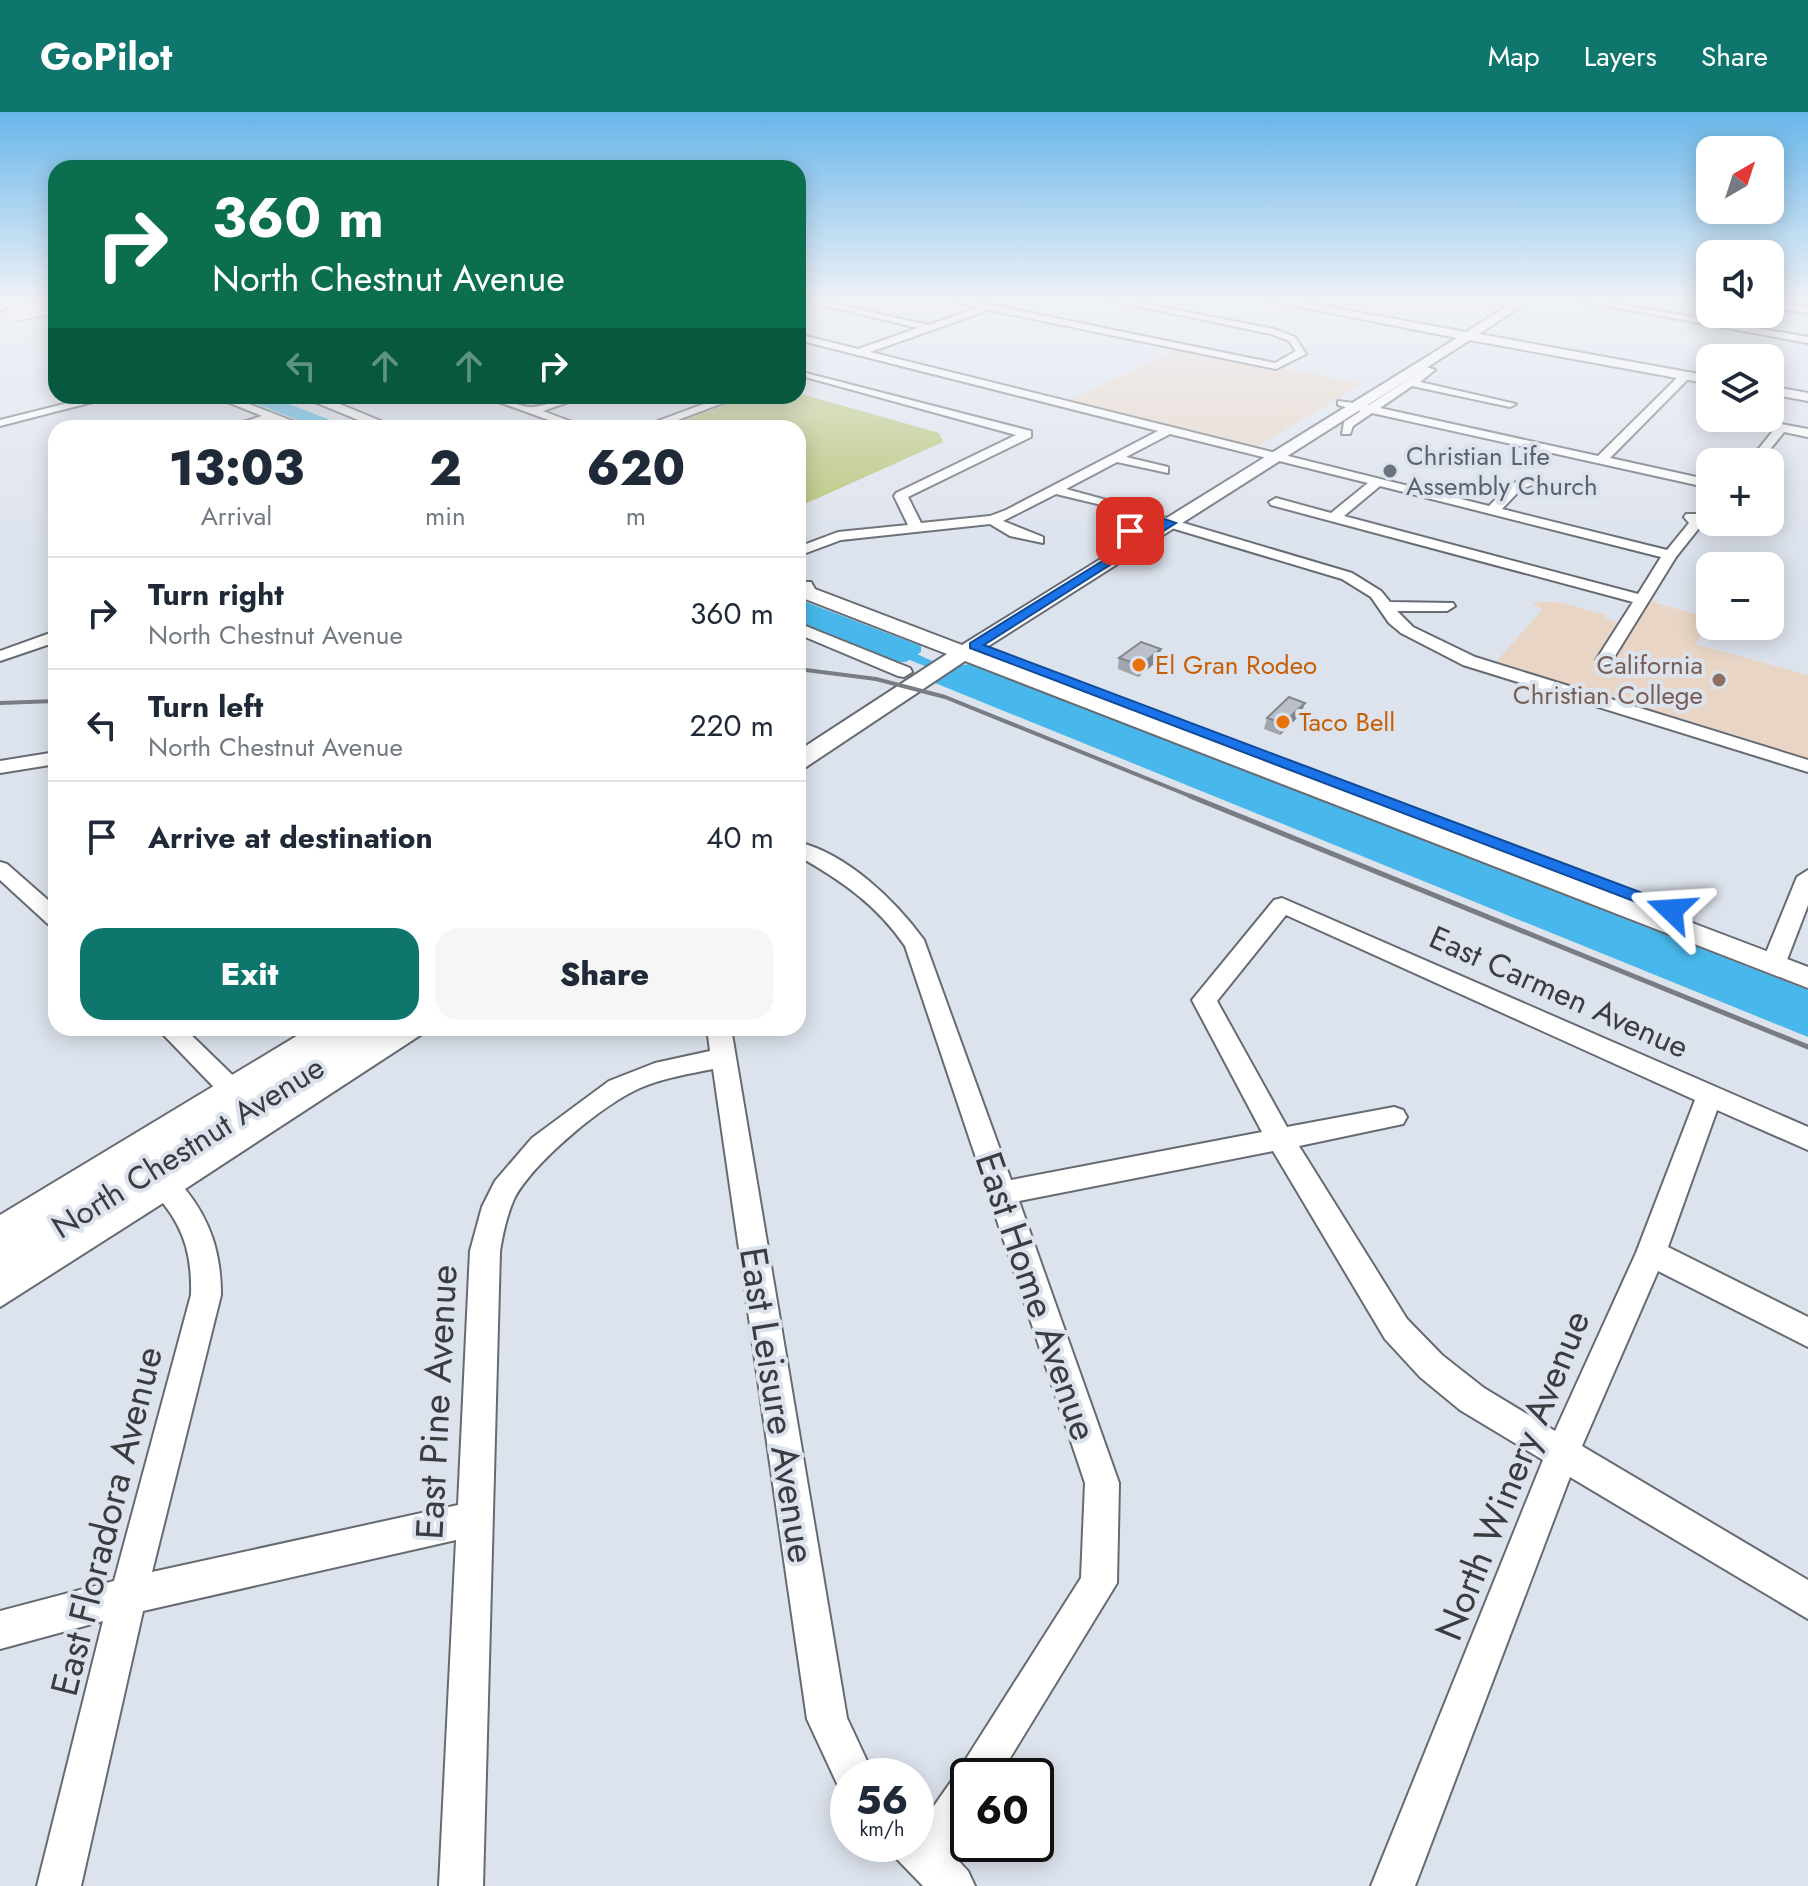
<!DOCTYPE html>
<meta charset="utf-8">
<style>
:root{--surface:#fff;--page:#f6f6f7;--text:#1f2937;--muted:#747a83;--line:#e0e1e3;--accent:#0f766e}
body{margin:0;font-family:Jost,sans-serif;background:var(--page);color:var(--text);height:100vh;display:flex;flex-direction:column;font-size:30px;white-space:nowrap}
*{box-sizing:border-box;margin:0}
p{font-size:26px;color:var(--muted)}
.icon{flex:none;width:44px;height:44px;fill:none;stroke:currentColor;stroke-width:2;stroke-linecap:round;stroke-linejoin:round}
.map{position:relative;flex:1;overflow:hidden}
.details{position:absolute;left:48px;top:308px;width:758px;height:616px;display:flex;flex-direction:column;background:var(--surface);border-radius:24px;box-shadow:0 4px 20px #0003}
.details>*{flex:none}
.hud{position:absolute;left:48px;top:48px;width:758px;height:244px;border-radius:24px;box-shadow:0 4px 20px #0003;background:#0b6e4f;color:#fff;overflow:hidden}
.needle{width:52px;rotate:39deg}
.tools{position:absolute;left:1696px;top:24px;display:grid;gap:16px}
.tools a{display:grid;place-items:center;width:88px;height:88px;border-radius:16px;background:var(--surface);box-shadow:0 4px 20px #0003;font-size:40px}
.speed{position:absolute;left:830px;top:1646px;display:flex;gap:16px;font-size:40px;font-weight:700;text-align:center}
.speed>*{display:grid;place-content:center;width:104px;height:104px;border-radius:50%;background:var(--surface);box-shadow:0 4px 20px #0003;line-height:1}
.speed small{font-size:20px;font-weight:400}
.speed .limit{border:4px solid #111;border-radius:12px;background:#fff;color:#111}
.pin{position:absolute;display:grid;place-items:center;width:68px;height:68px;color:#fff;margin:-34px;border-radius:16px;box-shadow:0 4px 12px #0006}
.me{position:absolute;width:88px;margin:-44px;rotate:290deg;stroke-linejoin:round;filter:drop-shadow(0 0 6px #0008)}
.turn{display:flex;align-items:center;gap:28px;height:168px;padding:0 32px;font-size:36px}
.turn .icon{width:104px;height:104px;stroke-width:2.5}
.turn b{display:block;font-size:56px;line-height:68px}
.lanes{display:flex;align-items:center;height:76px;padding:0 32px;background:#0003;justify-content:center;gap:40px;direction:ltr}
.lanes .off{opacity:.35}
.eta{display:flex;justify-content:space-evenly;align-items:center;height:136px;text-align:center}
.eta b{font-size:48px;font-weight:800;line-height:56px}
.action{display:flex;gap:16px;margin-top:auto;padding:16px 32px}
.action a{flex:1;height:92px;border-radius:24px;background:var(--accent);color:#fff;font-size:32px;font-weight:800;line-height:92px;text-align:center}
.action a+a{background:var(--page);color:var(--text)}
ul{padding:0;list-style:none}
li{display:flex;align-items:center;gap:24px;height:112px;padding:0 32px;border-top:2px solid var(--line)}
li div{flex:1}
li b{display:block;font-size:30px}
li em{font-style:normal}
header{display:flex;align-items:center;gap:48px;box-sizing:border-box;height:112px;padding:0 40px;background:var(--accent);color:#fff}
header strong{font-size:38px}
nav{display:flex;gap:44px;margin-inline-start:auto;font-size:28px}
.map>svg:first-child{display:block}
.education{fill:#e8d5c5}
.green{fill:#b5c373}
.water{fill:#48b8ec}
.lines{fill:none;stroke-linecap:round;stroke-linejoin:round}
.canal{fill:#48b8ec;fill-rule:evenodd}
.minor-casing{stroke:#666b73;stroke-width:4}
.major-casing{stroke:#666b73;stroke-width:4}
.highway-casing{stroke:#666b73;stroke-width:4}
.minor{fill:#fff;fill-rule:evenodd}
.major{fill:#fff;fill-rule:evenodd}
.highway{fill:#fff;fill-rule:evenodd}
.rail-far1{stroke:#797d83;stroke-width:4}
.rail{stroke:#797d83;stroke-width:5}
.highway-bridge-casing{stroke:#666b73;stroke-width:17;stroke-linecap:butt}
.highway-bridge{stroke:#fff;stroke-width:15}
.wall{fill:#a0a4ad}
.shaded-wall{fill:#82868d}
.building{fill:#babfc9;stroke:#82868d;stroke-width:2}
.route{fill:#1a73e8;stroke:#114b97;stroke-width:2}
.worship-dot{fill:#6b7280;stroke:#dde3ed;stroke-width:3}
.food-dot{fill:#e8710a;stroke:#dde3ed;stroke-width:3}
.education-dot{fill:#8d6e63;stroke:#dde3ed;stroke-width:3}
.labels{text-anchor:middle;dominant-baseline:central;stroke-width:8;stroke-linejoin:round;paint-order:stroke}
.far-worship-label{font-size:26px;fill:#5b616d;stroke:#dde3ed;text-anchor:start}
.far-food-label{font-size:26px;fill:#c56008;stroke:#dde3ed;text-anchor:start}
.far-education-label{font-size:26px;fill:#785e54;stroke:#dde3ed;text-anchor:end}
.street-label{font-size:32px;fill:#3a3c40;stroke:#dde3ed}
.near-street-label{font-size:38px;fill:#3a3c40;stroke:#dde3ed}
</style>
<header>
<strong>GoPilot</strong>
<nav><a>Map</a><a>Layers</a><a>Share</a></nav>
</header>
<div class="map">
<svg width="1808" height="1774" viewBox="0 0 1808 1774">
<rect width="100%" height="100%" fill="#dde3ed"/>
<g class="education">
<path d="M1176 233 1361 272 1257 335 1069 288 1169 242 1171 235Z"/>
<path d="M1658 488 1656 491 1710 506 1696 532 1808 563V647L1496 550 1542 498 1532 490H1559L1606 503 1604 506 1620 511 1643 492Z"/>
</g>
<path class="green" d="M798 281 939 321 943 330 798 395V316H660L750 284H798Z"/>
<g class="water">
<path d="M236 284H268L351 316H319Z"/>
<path d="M798 487 921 534V540L906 550H897L798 510Z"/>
<path d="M969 552 1808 878V925L935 571C943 559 954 554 969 552Z"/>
</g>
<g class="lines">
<path class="canal" d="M888 533H896L960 561 949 564 888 539Z"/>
<g class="minor-casing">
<g id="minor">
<path d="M802 188H818L928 213 978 196 950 188H967L1275 251 1296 239 1289 229 1271 222 1107 188H1125L1274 217 1295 225 1306 242 1276 257 989 198 870 240 1489 394C1503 380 1515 364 1537 365V371L1521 377 1502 397 1667 438 1689 411 1684 405 1686 402H1696L1703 411 1676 445 1610 552 1604 553 1596 548 1633 490 1271 393 1269 390 1276 386 1331 401 1368 371 1170 322 1126 345 1168 355V361L1117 350 1066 377 1110 389V395L1056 382 1003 409 1043 425V431L1010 424 990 412 841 428 798 444V435L838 420 908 413 894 384 896 381 1016 323 798 263V259L1031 319V325L908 385 921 411 990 404 1006 398 1158 319 798 228V222L858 237 918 216ZM1380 374 1661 445 1638 482 1344 404Z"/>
<path d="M1575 188H1595L1808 225V231Z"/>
<path d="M1770 190 1808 195V201L1770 196Z"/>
<path d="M1418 252 1435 258 1420 270 1516 292 1510 295 1412 274 1380 296 1598 344 1682 261H1690V265L1610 346 1710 368V376L1372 301 1353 314 1350 322H1342L1344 310 1361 299 1338 293V289L1369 293 1421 259 1413 255Z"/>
<path d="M96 284H116L0 314V308Z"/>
<path d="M212 284H228L311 316C297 316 283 308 271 309 256 309 241 316 224 316L262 304Z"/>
<path d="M482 284C500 284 519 296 533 295 551 293 566 284 585 284L543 299 588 316H571Z"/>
<path d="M725 284H742L656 316H639Z"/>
<path d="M1781 312 1808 317V325L1784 320 1760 350H1748L1777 314Z"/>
<path d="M1153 402 1352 461 1381 479 1390 490 1453 491 1455 494 1447 499H1397L1413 515 1475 545 1808 648V660L1463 553 1401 521 1389 511 1371 485 1342 467 1148 409V403Z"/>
<path d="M798 511 910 556 912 560 904 565 898 564 798 522Z"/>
<path d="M56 519V530L0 549V539Z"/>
<path d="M56 640V652L0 661V649Z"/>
<path d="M798 730C847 742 895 788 924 828L1011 1068 1262 1020 1192 888 1274 788 1282 786 1808 1015V1038L1717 998 1668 1135 1808 1205V1235L1658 1159 1582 1334 1808 1468V1507L1570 1365 1415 1774H1371L1543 1348 1460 1298 1420 1265 1385 1227 1273 1039 1019 1089 1119 1371 1117 1471 999 1664H968V1714L951 1741 968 1759 975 1774H923L897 1747 891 1732H916V1713L920 1714 957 1661 1081 1466 1085 1371 905 834C877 793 841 768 798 744ZM1286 803 1695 988 1636 1141 1555 1319 1484 1276 1442 1243 1407 1207 1299 1034 1403 1012 1407 1005 1403 998 1394 995 1287 1015 1217 889Z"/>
<path d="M0 750 7 752 56 795V814L48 812 0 768Z"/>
<path d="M1808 758V793L1785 853 1781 859H1765L1761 853 1797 765Z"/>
<path d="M157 916H184L253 983 257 990 253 997 244 1000 235 997Z"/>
<path d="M394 916H425L422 922 185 1077C211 1109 221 1142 221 1183L152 1460 458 1393 470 1139 482 1095 495 1069 532 1026 609 969 655 951 710 939 707 916H731L847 1606 874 1664H848V1682L840 1678 807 1607 713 957C688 962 663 966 640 976 602 993 535 1049 515 1085 507 1102 503 1121 500 1139L483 1774H439L456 1428 143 1499 81 1774H37L103 1509 0 1537V1499L114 1469 191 1183C192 1147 186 1120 163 1091L0 1195V1165Z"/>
</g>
</g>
<g class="major-casing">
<g id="major">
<path d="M1265 188H1290L1466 220 1517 188H1531L1479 222 1710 264V272L1470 228 979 540 1808 855V876L965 549 806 655 798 657V639L947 542 800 485 798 470H811L815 477 962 533 1457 226Z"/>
<path d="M1770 274 1808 281V289L1770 282Z"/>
<path d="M300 284H320L398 316H378Z"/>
<path d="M310 916H349L348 919 352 916H391L387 924 13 1166 0 1170V1103Z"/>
</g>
</g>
<g class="highway-casing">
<path id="highway" d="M9 188H32L0 198V190Z"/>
</g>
<use href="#minor" class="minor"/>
<use href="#major" class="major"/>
<use href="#highway" class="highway"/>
<g class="rail-far1">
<path d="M798 557 876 567 945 585 1195 686"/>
<path d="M0 591 56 589"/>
</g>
<path class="rail" d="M1190 684 1808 935"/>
<g class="highway-bridge-casing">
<path id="highway-bridge" d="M13 202 56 194"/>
</g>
<use href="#highway-bridge" class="highway-bridge"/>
</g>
<g class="wall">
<path d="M1161 537 1159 548 1138 565 1118 557 1119 546Z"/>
<path d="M1301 602 1280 623 1264 617 1267 606Z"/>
</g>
<g class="shaded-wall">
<path d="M1161 537 1159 548 1138 565 1140 553Z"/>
<path d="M1305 591 1301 602 1280 623 1283 611Z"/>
</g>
<g class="building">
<path d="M1141 530 1161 537 1140 553 1119 546Z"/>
<path d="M1289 585 1305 591 1283 611 1267 606Z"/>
</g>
<linearGradient id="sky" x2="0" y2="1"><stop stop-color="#68b6ea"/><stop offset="0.43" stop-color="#f0f2f7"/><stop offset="1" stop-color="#f0f2f7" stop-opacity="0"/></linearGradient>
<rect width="1808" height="436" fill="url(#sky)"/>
<path class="route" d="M1153 403 1176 411 984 533 1677 794 1679 798 1677 801H1665L970 536V531L1162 412 1154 409 1130 423 1125 419Z"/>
<circle class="worship-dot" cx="1390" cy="359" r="8"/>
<g class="food-dot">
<circle cx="1139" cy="553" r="8"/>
<circle cx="1283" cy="610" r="8"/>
</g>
<circle class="education-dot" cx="1719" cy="568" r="8"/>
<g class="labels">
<g class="far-worship-label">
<text x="1406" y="344">Christian Life<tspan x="1406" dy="30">Assembly Church</tspan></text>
</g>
<g class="far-food-label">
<text x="1155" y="553">El Gran Rodeo</text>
<text x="1299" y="610">Taco Bell</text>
</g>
<g class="far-education-label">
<text x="1703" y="553">California<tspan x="1703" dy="30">Christian College</tspan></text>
</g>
<g class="street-label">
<text transform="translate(1559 880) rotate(24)">East Carmen Avenue</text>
<text transform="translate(188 1035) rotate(-32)">North Chestnut Avenue</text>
</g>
<g class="near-street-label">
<text transform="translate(1037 1184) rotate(71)">East Home Avenue</text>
<text transform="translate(436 1290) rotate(-87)">East Pine Avenue</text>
<text transform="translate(778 1293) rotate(81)">East Leisure Avenue</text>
<text transform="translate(1512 1363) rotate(-68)">North Winery Avenue</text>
<text transform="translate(106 1409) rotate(-76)">East Floradora Avenue</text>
</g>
</g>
</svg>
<div class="tools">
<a><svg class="needle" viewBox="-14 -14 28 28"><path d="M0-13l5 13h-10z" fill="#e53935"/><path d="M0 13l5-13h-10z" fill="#747a83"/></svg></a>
<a><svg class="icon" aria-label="sound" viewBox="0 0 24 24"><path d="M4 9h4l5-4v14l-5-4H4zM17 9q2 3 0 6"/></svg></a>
<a><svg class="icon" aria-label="layers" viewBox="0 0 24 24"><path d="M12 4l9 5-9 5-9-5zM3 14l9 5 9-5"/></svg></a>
<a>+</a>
<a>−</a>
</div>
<div class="speed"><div>56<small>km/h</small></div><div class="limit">60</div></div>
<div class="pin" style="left:1130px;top:419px;background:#d93025"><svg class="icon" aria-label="arrive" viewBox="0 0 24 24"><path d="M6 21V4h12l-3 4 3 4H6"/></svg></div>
<svg class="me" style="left:1671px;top:798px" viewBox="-20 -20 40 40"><path d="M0-17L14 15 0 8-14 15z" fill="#1a73e8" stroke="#fff" stroke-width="4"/></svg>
<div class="hud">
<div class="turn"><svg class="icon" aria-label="right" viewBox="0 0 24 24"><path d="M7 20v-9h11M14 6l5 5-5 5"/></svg><div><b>360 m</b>North Chestnut Avenue</div></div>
<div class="lanes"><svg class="icon off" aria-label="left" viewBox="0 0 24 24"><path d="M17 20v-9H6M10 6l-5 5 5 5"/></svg><svg class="icon off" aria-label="ahead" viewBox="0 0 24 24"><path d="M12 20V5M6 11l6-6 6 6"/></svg><svg class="icon off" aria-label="ahead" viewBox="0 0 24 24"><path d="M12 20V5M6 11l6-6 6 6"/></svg><svg class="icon" aria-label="right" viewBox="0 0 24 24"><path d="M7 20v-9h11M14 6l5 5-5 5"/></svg></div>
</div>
<section class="details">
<div class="eta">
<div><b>13:03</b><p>Arrival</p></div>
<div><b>2</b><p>min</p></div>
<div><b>620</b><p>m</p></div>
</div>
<ul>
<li><svg class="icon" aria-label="right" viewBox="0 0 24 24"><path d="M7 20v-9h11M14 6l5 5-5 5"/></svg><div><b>Turn right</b><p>North Chestnut Avenue</p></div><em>360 m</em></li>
<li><svg class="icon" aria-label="left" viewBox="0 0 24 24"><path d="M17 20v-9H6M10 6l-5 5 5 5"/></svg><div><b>Turn left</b><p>North Chestnut Avenue</p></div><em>220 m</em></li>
<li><svg class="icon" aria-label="arrive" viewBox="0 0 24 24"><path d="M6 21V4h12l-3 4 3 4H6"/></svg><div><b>Arrive at destination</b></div><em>40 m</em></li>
</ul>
<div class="action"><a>Exit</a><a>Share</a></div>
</section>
</div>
